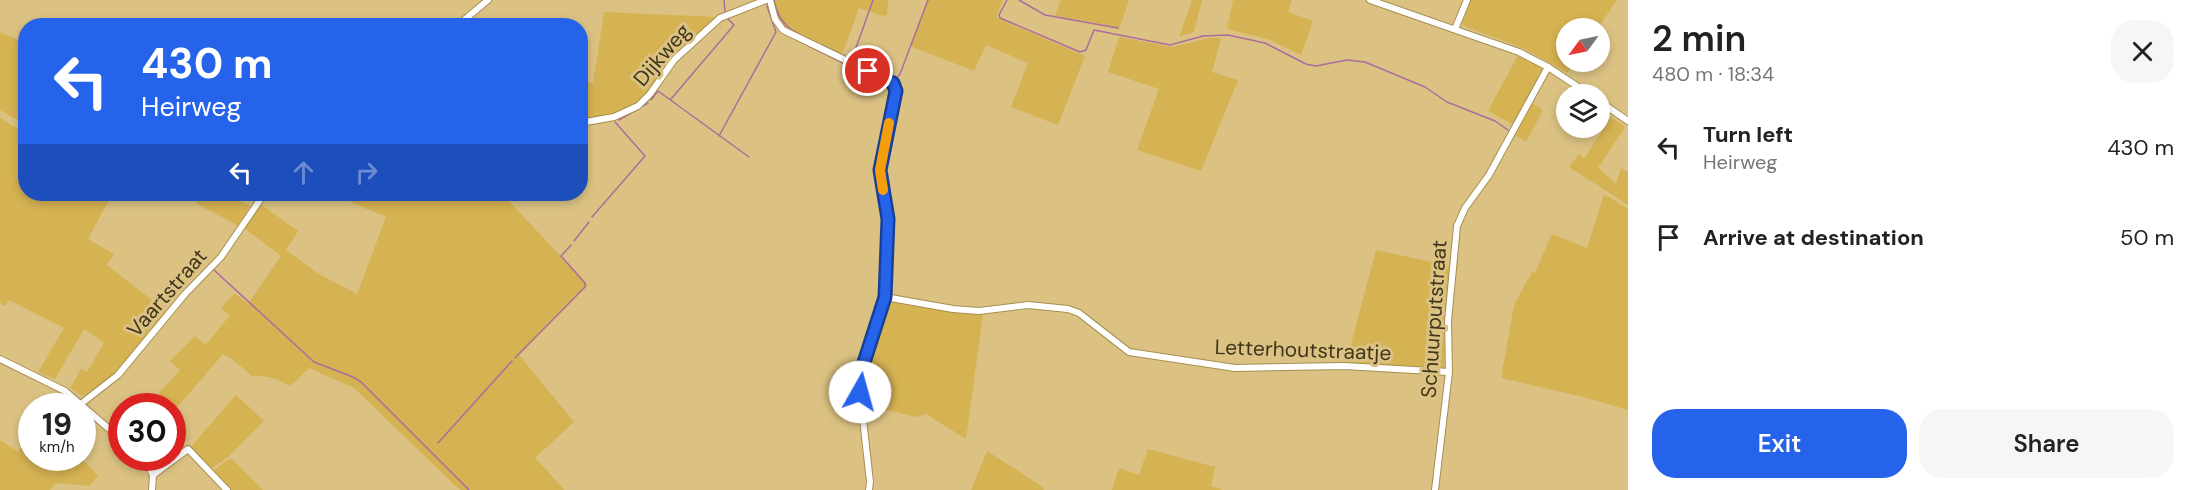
<!DOCTYPE html>
<meta charset="utf-8">
<style>
:root{--surface:#fff;--page:#f6f6f6;--text:#222;--muted:#767676;--accent:#2563eb}
body{margin:0;font-family:"DM Sans",sans-serif;background:var(--page);color:var(--text);height:100vh;display:flex;flex-direction:column;font-size:22px;white-space:nowrap}
*{box-sizing:border-box;margin:0}
p{font-size:20px;color:var(--muted)}
.icon{flex:none;width:33px;height:33px;fill:none;stroke:currentColor;stroke-width:2;stroke-linecap:round;stroke-linejoin:round}
.map{position:relative;flex:1;overflow:hidden}
.panel{display:flex;flex-direction:column;background:var(--surface);width:570px}
.panel>*{flex:none}
.top-card{position:absolute;left:18px;top:18px;width:570px;height:183px;border-radius:24px;box-shadow:0 3px 9px #0003;background:#2563eb;color:#fff;overflow:hidden}
.needle{width:39px;rotate:237deg}
.tools{position:absolute;left:1556px;top:18px;display:grid;gap:12px}
.tools a{display:grid;place-items:center;width:54px;height:54px;border-radius:50%;background:var(--surface);box-shadow:0 3px 9px #0003;font-size:30px}
.speed{position:absolute;left:18px;top:393px;display:flex;gap:12px;font-size:30px;font-weight:700;text-align:center}
.speed>*{display:grid;place-content:center;width:78px;height:78px;border-radius:50%;background:var(--surface);box-shadow:0 3px 9px #0003;line-height:1}
.speed small{font-size:15px;font-weight:400}
.speed .limit{border:9px solid #d22;background:#fff;color:#111}
.pin{position:absolute;display:grid;place-items:center;width:51px;height:51px;color:#fff;margin:-26px;border:3px solid #fff;border-radius:50%;box-shadow:0 2px 6px #0007}
.me{position:absolute;width:66px;margin:-33px;rotate:7deg;stroke-linejoin:round;filter:drop-shadow(0 0 4px #0008)}
.turn{display:flex;align-items:center;gap:21px;height:126px;padding:0 24px;font-size:27px}
.turn .icon{width:78px;height:78px;stroke-width:2.5}
.turn b{display:block;font-size:42px;line-height:51px}
.lanes{display:flex;align-items:center;height:57px;padding:0 24px;background:#0003;justify-content:center;gap:30px;direction:ltr}
.lanes .off{opacity:.35}
.round{display:grid;place-items:center;flex:none;width:63px;height:63px;border-radius:24px;background:var(--page)}
.headline{display:flex;align-items:center;justify-content:space-between;height:102px;padding:0 24px}
h1{font-size:36px;font-weight:600;line-height:45px}
.button{display:flex;gap:12px;margin-top:auto;padding:12px 24px}
.button a{flex:1;height:69px;border-radius:24px;background:var(--accent);color:#fff;font-size:24px;font-weight:600;line-height:69px;text-align:center}
.button a+a{background:var(--page);color:var(--text)}
ul{padding:0;list-style:none}
li{display:flex;align-items:center;gap:18px;height:90px;padding:0 24px}
li div{flex:1}
li b{display:block;font-size:22px}
li em{font-style:normal}
main{display:flex;flex:1;min-height:0}
.map>svg:first-child{display:block}
.green{fill:#d5b252}
.lines{fill:none;stroke-linecap:round;stroke-linejoin:round}
.stream{stroke:#ac6d9e;stroke-width:1.5}
.minor-casing{stroke:#a68f51;stroke-width:8}
.minor{stroke:#fff;stroke-width:6}
.route-casing{stroke:#184099;stroke-width:15}
.route{stroke:#2563eb;stroke-width:10}
.slow{stroke:#f59e0b;stroke-width:10}
.labels{text-anchor:middle;dominant-baseline:central;stroke-width:6;stroke-linejoin:round;paint-order:stroke}
.street-label{font-size:21px;fill:#40361c;stroke:#dbc283}
</style>
<main>
<div class="map">
<svg width="1628" height="490" viewBox="0 0 1628 490">
<rect width="100%" height="100%" fill="#dbc283"/>
<g class="green">
<path d="M773 0H888L887 15 883 16 859 8 842 55 786 27 779 18Z"/>
<path d="M928 0H1003L997 15V18L1085 56 1058 125 1011 107 1028 63 986 45 974 71 910 46Z"/>
<path d="M1061 0H1129L1119 29 1092 22 1055 16Z"/>
<path d="M1192 0H1202L1194 32 1179 37Z"/>
<path d="M1233 0H1292L1288 12 1313 21 1301 55 1270 40 1227 29Z"/>
<path d="M1469 0H1617L1598 28H1566V62H1575L1567 73 1527 50 1464 26 1462 24Z"/>
<path d="M604 12 717 17 676 54 641 101 612 116 581 120 580 79 593 84Z"/>
<path d="M0 32 25 43V124L0 110Z"/>
<path d="M1119 37 1172 47 1209 38H1221L1212 72 1238 80 1201 171 1137 150 1159 89 1108 72Z"/>
<path d="M1518 55 1543 67 1542 71 1516 121 1512 124 1488 111Z"/>
<path d="M1532 103 1543 110 1526 142 1515 135Z"/>
<path d="M1611 117 1625 127 1598 168 1616 184 1621 168 1628 172V205L1569 167 1579 154 1584 159Z"/>
<path d="M0 118 25 133 26 194H112L88 239 114 254 107 265 166 311C149 332 108 389 82 396L70 388 81 369 87 372 104 343 84 329 55 379 38 372 64 328 9 300 5 306 0 303Z"/>
<path d="M198 194H227L250 206 238 226 196 203Z"/>
<path d="M332 194H502L588 285 519 355 574 422 535 458 564 489 563 490H460L354 388 309 368 295 382 289 386C281 379 263 375 252 376L232 359 223 354 174 411 172 406H170L157 395 180 370 170 361 195 336 206 345 230 315 221 308 235 293 248 304 281 256 244 228 260 204 298 231 286 250 317 273 357 294 386 217Z"/>
<path d="M1604 194 1628 209V410L1583 397 1501 378 1514 305 1532 272 1535 273 1552 234 1587 248Z"/>
<path d="M1376 250 1450 266 1444 368 1346 363Z"/>
<path d="M891 301 963 314H983L966 439 926 414 917 417 865 405 863 382 864 372 885 307 887 302Z"/>
<path d="M236 395 264 421 229 456 210 470 188 450Z"/>
<path d="M31 431 32 458H81L98 475 90 486 56 483 50 490H0V440L18 452Z"/>
<path d="M1148 449 1215 467 1211 486 1223 490H1112L1119 468 1139 475Z"/>
<path d="M987 451 1044 488 1043 490H971Z"/>
<path d="M232 459 263 490H229L212 472 227 460Z"/>
</g>
<g class="lines">
<g class="stream">
<path d="M724 0 725 11"/>
<path d="M774 0C780 28 793 31 817 43"/>
<path d="M1007 0 999 15 1000 18 1080 52 1086 50 1094 30 1170 45 1203 36 1228 35 1265 43 1306 64 1316 66 1347 60 1365 62 1425 87 1447 102 1495 121 1508 130"/>
<path d="M1019 0 1045 15 1118 28"/>
<path d="M795 39 887 85 891 88 893 95"/>
<path d="M822 45 889 78"/>
<path d="M852 59 873 0"/>
<path d="M895 80 900 74 928 0"/>
<path d="M671 99 734 25 728 19"/>
<path d="M651 100 658 91 749 157"/>
<path d="M619 120 648 103"/>
<path d="M719 136 776 32 767 6"/>
<path d="M877 169 889 109"/>
<path d="M592 217 645 156 615 122"/>
<path d="M574 241 589 222"/>
<path d="M214 270 314 362 353 377 361 382 469 490"/>
<path d="M515 358 585 287V283L561 256 571 245"/>
<path d="M438 443 512 361"/>
</g>
<g class="minor-casing">
<g id="minor">
<path d="M770 0 775 19 783 30 893 83 896 91 880 170 888 219 885 297 860 375V392L870 482 869 490"/>
<path d="M1370 0 1519 52 1548 67 1589 94"/>
<path d="M457 26 488 0"/>
<path d="M1455 29 1467 0"/>
<path d="M1599 101 1628 121"/>
<path d="M580 123 614 117 638 106 650 94 674 60 720 18 766 0"/>
<path d="M885 297 953 309 979 311 1028 305 1068 309 1079 313 1129 352 1235 368 1344 366 1449 372"/>
<path d="M0 359 65 391 122 440"/>
<path d="M82 403 118 375 185 294 221 257 264 194"/>
<path d="M144 458 153 475 152 490"/>
<path d="M153 475 188 449 227 490"/>
<path d="M1435 490 1449 372 1448 321 1457 226 1465 208 1489 175 1548 67"/>
</g>
</g>
<use href="#minor" class="minor"/>
</g>
<g class="lines">
<g class="route-casing">
<path id="route" d="M860 392V375L885 297 888 219 880 170 896 91 893 83 868 71"/>
</g>
<use href="#route" class="route"/>
<path class="slow" d="M883 190 880 170 889 123"/>
</g>
<g class="labels">
<g class="street-label">
<text transform="translate(662 55) rotate(-49)">Dijkweg</text>
<text transform="translate(167 293) rotate(-49)">Vaartstraat</text>
<text transform="translate(1434 319) rotate(-86)">Schuurputstraat</text>
<text transform="translate(1303 350) rotate(2)">Letterhoutstraatje</text>
</g>
</g>
</svg>
<div class="tools">
<a><svg class="needle" viewBox="-14 -14 28 28"><path d="M0-13l5 13h-10z" fill="#e53935"/><path d="M0 13l5-13h-10z" fill="#767676"/></svg></a>
<a><svg class="icon" aria-label="layers" viewBox="0 0 24 24"><path d="M12 4l9 5-9 5-9-5zM3 14l9 5 9-5"/></svg></a>
</div>
<div class="speed"><div>19<small>km/h</small></div><div class="limit">30</div></div>
<div class="pin" style="left:868px;top:71px;background:#d93025"><svg class="icon" aria-label="arrive" viewBox="0 0 24 24"><path d="M6 21V4h12l-3 4 3 4H6"/></svg></div>
<svg class="me" style="left:860px;top:392px" viewBox="-20 -20 40 40"><circle r="19" fill="#fff"/><path d="M0-13L10 11 0 6-10 11z" fill="#2563eb"/></svg>
<div class="top-card">
<div class="turn"><svg class="icon" aria-label="left" viewBox="0 0 24 24"><path d="M17 20v-9H6M10 6l-5 5 5 5"/></svg><div><b>430 m</b>Heirweg</div></div>
<div class="lanes"><svg class="icon" aria-label="left" viewBox="0 0 24 24"><path d="M17 20v-9H6M10 6l-5 5 5 5"/></svg><svg class="icon off" aria-label="ahead" viewBox="0 0 24 24"><path d="M12 20V5M6 11l6-6 6 6"/></svg><svg class="icon off" aria-label="right" viewBox="0 0 24 24"><path d="M7 20v-9h11M14 6l5 5-5 5"/></svg></div>
</div>
</div>
<section class="panel">
<div class="headline"><div><h1>2 min</h1><p>480 m · 18:34</p></div><a class="round"><svg class="icon" aria-label="close" viewBox="0 0 24 24"><path d="M6 6l12 12M18 6L6 18"/></svg></a></div>
<ul>
<li><svg class="icon" aria-label="left" viewBox="0 0 24 24"><path d="M17 20v-9H6M10 6l-5 5 5 5"/></svg><div><b>Turn left</b><p>Heirweg</p></div><em>430 m</em></li>
<li><svg class="icon" aria-label="arrive" viewBox="0 0 24 24"><path d="M6 21V4h12l-3 4 3 4H6"/></svg><div><b>Arrive at destination</b></div><em>50 m</em></li>
</ul>
<div class="button"><a>Exit</a><a>Share</a></div>
</section>
</main>
